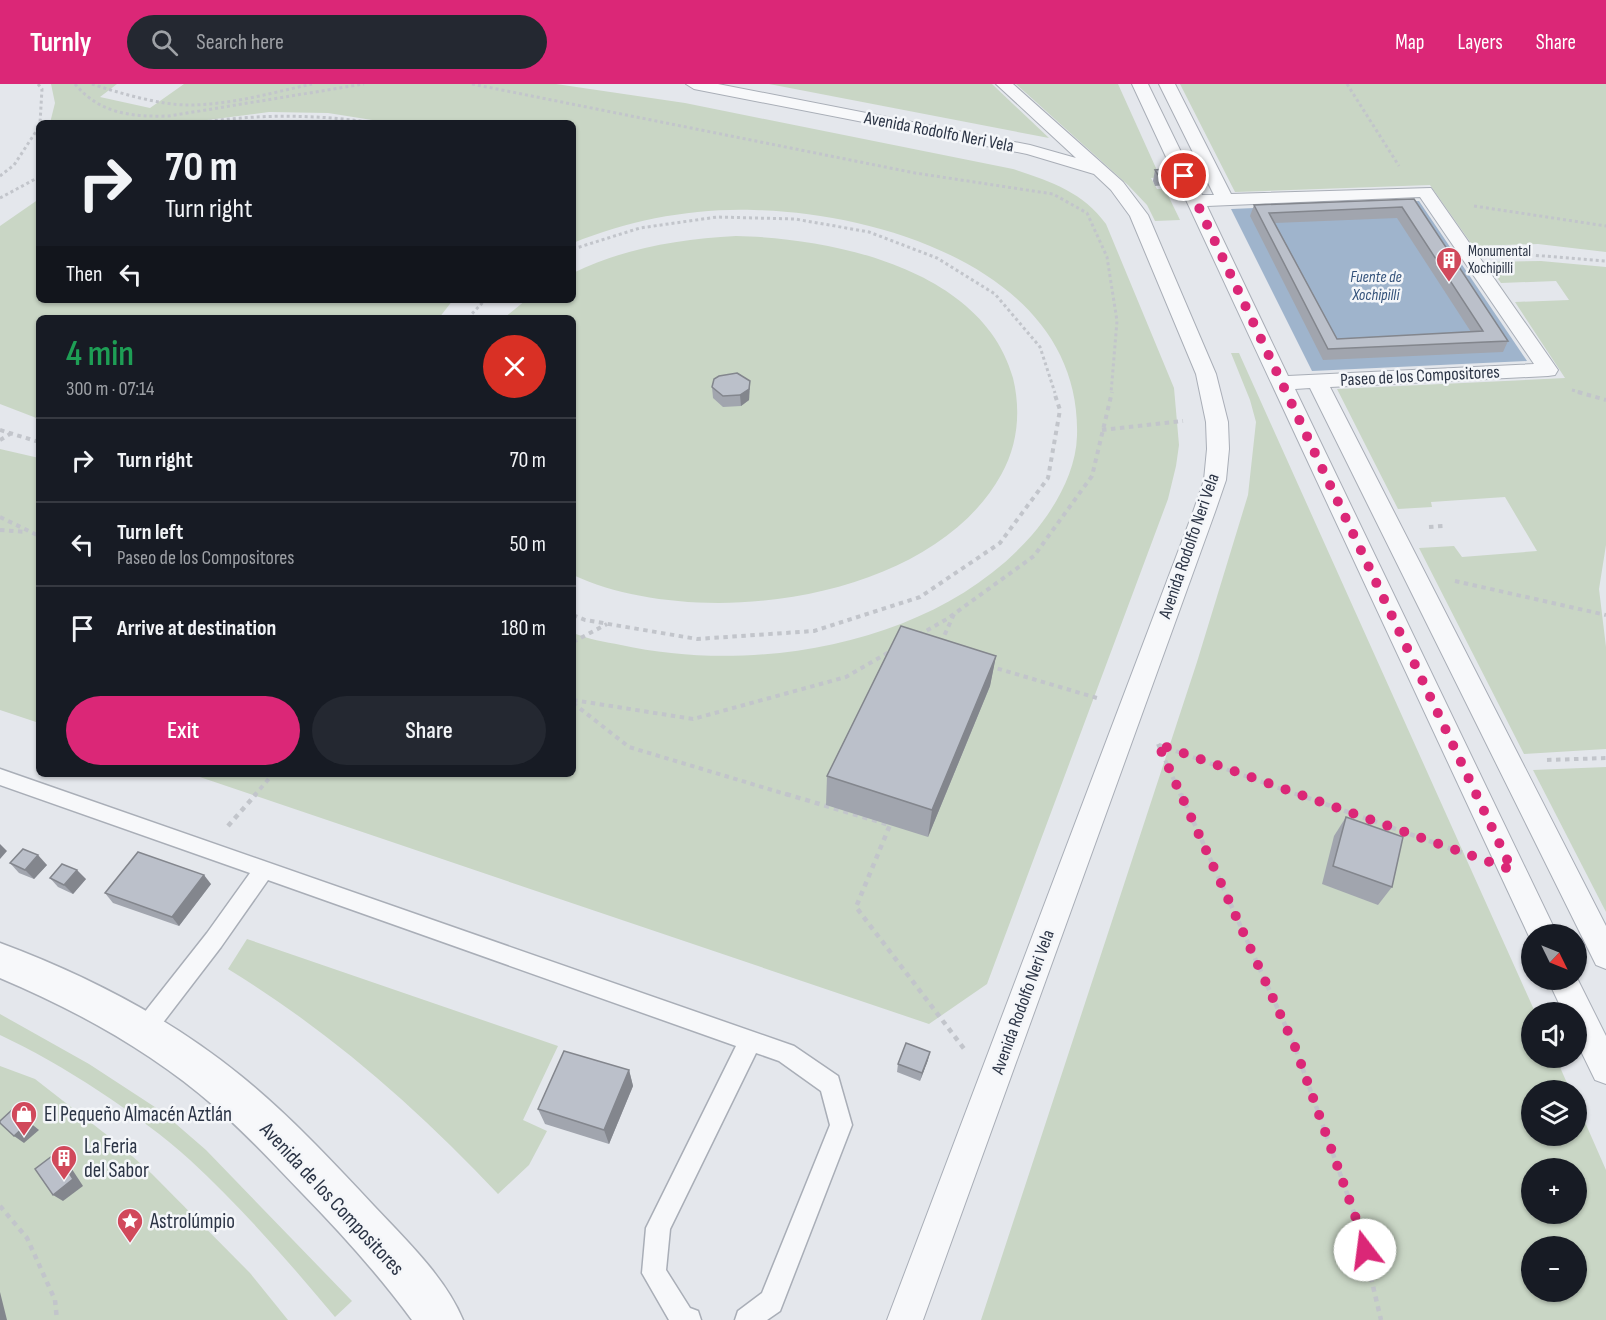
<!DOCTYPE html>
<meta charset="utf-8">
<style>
:root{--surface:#171b24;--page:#242831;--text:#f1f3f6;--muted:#9ea1a6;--line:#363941;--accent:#db2777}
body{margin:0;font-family:"Sofia Sans Condensed",sans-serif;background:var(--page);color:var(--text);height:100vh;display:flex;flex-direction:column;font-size:22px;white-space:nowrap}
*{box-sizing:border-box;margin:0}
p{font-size:20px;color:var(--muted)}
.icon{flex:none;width:33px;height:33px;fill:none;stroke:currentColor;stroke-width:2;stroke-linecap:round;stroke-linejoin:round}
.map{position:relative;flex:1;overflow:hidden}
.side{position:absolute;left:36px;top:231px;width:540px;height:462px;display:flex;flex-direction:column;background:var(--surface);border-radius:9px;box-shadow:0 2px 4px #0004}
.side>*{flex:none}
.guide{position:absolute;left:36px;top:36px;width:540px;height:183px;border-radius:9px;box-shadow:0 2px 4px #0004;background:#171b24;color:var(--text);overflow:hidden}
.needle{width:39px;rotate:133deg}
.buttons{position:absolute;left:1521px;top:840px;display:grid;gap:12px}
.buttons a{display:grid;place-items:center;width:66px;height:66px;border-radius:50%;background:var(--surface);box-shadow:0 2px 4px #0004;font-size:30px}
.pin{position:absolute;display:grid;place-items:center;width:51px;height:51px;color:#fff;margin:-26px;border:3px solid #fff;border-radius:50%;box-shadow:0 2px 6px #0007}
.me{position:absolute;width:66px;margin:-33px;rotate:345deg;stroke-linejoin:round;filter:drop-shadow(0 0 4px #0008)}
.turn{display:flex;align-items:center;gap:21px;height:126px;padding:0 30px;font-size:27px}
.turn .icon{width:78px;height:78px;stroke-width:2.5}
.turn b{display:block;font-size:42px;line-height:51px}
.then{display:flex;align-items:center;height:57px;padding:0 30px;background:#0003;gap:12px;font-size:22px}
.round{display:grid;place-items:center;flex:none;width:63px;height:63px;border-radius:32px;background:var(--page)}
.summary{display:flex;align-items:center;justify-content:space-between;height:102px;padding:0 30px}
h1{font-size:36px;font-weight:600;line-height:45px;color:#1e9e55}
.action{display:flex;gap:12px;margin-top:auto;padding:12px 30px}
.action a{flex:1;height:69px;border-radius:36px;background:var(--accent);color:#fff;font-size:24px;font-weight:600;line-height:69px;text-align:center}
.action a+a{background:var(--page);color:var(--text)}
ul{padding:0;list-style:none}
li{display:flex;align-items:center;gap:18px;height:84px;padding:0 30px;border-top:2px solid var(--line)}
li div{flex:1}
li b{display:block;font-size:22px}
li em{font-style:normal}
header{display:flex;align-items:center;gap:36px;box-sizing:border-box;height:84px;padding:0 30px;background:var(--accent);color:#fff}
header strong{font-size:28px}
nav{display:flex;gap:33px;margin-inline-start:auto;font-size:21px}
.search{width:420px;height:54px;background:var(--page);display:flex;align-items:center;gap:15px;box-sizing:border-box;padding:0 21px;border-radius:33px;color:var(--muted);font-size:22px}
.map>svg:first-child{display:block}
.green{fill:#c9d6c5;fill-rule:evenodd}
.water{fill:#9fb4cc}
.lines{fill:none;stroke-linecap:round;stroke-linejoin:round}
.service-casing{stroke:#a9aeb7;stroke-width:3}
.pedestrian-casing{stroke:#a9aeb7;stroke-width:2}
.minor-casing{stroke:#a9aeb7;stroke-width:3}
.path-far2{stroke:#c2c5cb;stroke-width:3;stroke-dasharray:3 3;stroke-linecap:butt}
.path-far1{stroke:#c2c5cb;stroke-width:4;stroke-dasharray:4.5 4.5;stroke-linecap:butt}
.path{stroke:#c2c5cb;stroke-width:4.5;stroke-dasharray:5 5;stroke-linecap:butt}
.service{fill:#f7f8fa;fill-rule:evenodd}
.pedestrian{fill:#f7f8fa;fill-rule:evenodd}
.minor{fill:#f7f8fa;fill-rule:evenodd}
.wall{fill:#a1a5ae;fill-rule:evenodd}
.shaded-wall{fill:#83868d}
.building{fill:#bbc0ca;stroke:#83868d;stroke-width:1.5;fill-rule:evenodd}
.route{stroke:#db2777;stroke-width:10;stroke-dasharray:0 18}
.labels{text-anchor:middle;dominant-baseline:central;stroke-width:5;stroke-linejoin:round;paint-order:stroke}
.far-poi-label{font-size:15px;fill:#2b3445;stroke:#f4f6f9;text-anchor:start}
.far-water-label{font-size:16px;font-style:italic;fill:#34527a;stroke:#f4f6f9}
.street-label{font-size:18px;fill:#2b3445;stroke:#f4f6f9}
.near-poi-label{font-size:21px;fill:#2b3445;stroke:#f4f6f9;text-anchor:start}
.near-street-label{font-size:21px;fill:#2b3445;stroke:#f4f6f9}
</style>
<header>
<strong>Turnly</strong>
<div class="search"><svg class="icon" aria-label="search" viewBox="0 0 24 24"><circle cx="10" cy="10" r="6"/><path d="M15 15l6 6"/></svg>Search here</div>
<nav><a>Map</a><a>Layers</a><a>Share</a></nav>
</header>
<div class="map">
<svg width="1606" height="1236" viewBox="0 0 1606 1236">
<rect width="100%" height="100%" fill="#e4e7ec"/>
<g class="green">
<path d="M51 0H117L100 13 150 24 184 0H556L685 19 1013 85C1050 97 1083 108 1106 140L1174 304 1179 361 1176 382 1168 415 987 900 929 940 191 690H573V549C588 555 605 558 621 561 757 591 937 560 1032 451 1055 424 1076 388 1077 352 1082 190 885 129 754 126 692 124 630 136 573 159V39H391L328 29 269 28 184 39H50L55 19Z"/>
<path d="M769 0H992L1049 54Z"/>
<path d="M1016 0H1118L1160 93 1151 94 1157 105H1165L1180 136 1155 137 1147 121 1128 101Z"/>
<path d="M1180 0H1606V168L1538 160 1473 162 1430 101 1235 108Z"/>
<path d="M39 115V216H453L439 234H39V335L0 320V142Z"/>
<path d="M736 152C833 154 983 185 1013 294 1021 327 1018 361 1001 391 930 519 696 548 573 491V234H504L526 216H573V189C624 164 680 155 736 152Z"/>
<path d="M1541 177 1606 183V461L1599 505 1606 563V665L1524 670 1419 464 1454 462 1462 473 1537 467 1505 413 1431 418 1432 423 1398 425 1337 305 1565 294 1515 218 1569 216 1556 197 1501 199 1486 178Z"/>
<path d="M1231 269H1239L1535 928H1532V974H1556L1570 1006H1532V1052H1576L1577 1020 1606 1086V1236H981L1197 578 1248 411 1256 338 1250 316ZM1532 1084H1576V1130H1532ZM1532 1162H1576V1208H1532Z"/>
<path d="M0 365 39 374V639L0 626Z"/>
<path d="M1606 683V828L1533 686Z"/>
<path d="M247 855 558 962 523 1036 547 1047 529 1081 498 1110C417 1024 328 946 228 885Z"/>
<path d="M0 930 89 980 161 1027 206 1066 352 1217 335 1233C289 1178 242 1124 190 1076 139 1030 62 980 0 951Z"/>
<path d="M0 982 35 995 121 1062 152 1090 250 1189 288 1236H0Z"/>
</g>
<path class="water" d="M1419 117 1527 277 1312 287 1231 125Z"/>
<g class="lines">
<g class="service-casing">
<path id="service" d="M0 685 794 962 838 992 852 1041 780 1227 767 1236H735L738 1227 762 1209 830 1041 821 1007 779 977 756 969 670 1145 666 1186 690 1224 698 1227 701 1236H669L642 1189 646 1144 736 962 268 796 221 863 152 953 144 956 136 953 133 946 136 939 207 849 250 789 0 701Z"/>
</g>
<g class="pedestrian-casing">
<g id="pedestrian">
<path d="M686 0H718L1030 61 1076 74 996 0H1013L1123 98 1148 131 1216 290 1228 338 1229 365 1226 396 1215 428 923 1236H887L1193 428 1204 396 1207 365 1206 338 1196 290 1130 132 1111 106 1094 90 1027 70 694 5Z"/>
<path d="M1132 0H1148L1202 111H1214L1159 0H1175L1231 110 1431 104 1558 286 1555 291 1548 292 1330 303 1606 842V885L1596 881 1310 304 1295 305 1557 850H1532V859ZM1420 113 1534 280 1288 292 1207 122Z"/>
<path d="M1576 892 1606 952V1000L1595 996 1576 957V928H1563L1548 896H1576Z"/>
</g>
</g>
<g class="minor-casing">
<path id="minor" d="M0 859C86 891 170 934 241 992 289 1031 332 1077 374 1122 406 1156 445 1193 463 1236H412C379 1191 341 1149 302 1109 273 1079 246 1049 214 1022 152 968 76 926 0 894Z"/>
</g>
<g class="path-far2">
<path d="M38 0 42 5 40 39"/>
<path d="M75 0C100 30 132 33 169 32L364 0"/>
<path d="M92 0C119 9 160 21 188 21 230 21 271 9 312 0"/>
<path d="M472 0 915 89 1053 110 1087 129 1107 173 1117 237 1111 309"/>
<path d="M1347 0 1399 82"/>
<path d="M197 39C257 30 315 30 375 39"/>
<path d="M0 92 14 81 39 43"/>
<path d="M0 114 39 93"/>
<path d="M1474 122 1606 142"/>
<path d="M573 165 640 144 717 133 795 135 869 148 937 174 995 210 1040 263 1055 309"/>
<path d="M1506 169 1606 177"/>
<path d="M468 234 485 216"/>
<path d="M1572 306 1583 309"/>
</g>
<g class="path-far1">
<path d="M1578 308 1606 316"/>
<path d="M0 346 39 358"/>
<path d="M1102 346 1183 337"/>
<path d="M0 356 10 350"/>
<path d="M0 433 39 452"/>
<path d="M1429 443 1443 442"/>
<path d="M0 446 27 448"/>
<path d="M1455 497 1606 531"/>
<path d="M573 531 585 536 697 555 814 547 920 513 1000 459 1048 394 1060 326 1054 308"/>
<path d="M919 551 947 535 1034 472 1092 392 1112 308"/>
<path d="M573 558 607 540"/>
<path d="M941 559 954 530"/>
<path d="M989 582 1097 614"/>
<path d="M573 616 693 635 846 593 891 567"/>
<path d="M573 619 629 663 792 712"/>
<path d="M1158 660 1181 712"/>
<path d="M1159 661 1301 712"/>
<path d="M1547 676 1606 674"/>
<path d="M254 712 273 690"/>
</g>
<g class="path">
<path d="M786 710 890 741 856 823 965 966"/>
<path d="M1181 710 1295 963 1359 1143 1381 1236"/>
<path d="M1297 710 1463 769"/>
<path d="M228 742 256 710"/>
<path d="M0 1122 27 1154 55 1216 57 1236"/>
</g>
<use href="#service" class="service"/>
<use href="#pedestrian" class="pedestrian"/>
<use href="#minor" class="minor"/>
</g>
<g class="wall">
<path d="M1155 86 1168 91 1165 101 1155 102 1153 97Z"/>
<path d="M1414 115 1508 257 1503 268 1323 276 1250 132 1254 121ZM1397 134 1471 248 1337 255 1275 139Z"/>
<path d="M750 297 749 316 741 322 723 323 713 314 712 303Z"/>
<path d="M996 572 990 602 928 753 826 721 827 692Z"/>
<path d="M1346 733 1392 803 1378 821 1322 800 1334 752Z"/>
<path d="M10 779 47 781 34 795 19 789Z"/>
<path d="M50 794 86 795 73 810 58 803Z"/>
<path d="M211 800 179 842 113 819 105 809Z"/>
<path d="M928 976 920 997 897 988 898 980Z"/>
<path d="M629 986 633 1002 609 1060 545 1040 538 1025Z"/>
</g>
<g class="shaded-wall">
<path d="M750 297 749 316 741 322 740 311Z"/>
<path d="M996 572 990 602 928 753 932 726Z"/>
<path d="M0 760 7 767 0 775Z"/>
<path d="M38 771 47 781 34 795 25 786Z"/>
<path d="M77 786 86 795 73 810 64 801Z"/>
<path d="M204 791 211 800 179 842 172 833Z"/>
<path d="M930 968 928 976 920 997 922 989Z"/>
<path d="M629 986 633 1002 609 1060 604 1046Z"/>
<path d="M13 1025 39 1046 24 1059 14 1052Z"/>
<path d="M56 1069 66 1076 83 1102 63 1117 53 1111Z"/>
<path d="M0 1208 7 1236H0Z"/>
</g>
<g class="building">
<path d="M1165 85 1168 91H1158L1155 86Z"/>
<path d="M1414 115 1508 257 1328 265 1254 121ZM1402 123 1483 247 1337 255 1269 129Z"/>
<path d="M737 289 750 297 749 305 740 311 723 312 712 303 714 295 719 292Z"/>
<path d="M901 542 996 572 932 726 827 692Z"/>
<path d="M1346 733 1403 753 1392 803 1333 782Z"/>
<path d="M23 765 38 771 25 786 10 779Z"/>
<path d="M138 768 204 791 172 833 105 809Z"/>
<path d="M62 780 77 786 64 801 50 794Z"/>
<path d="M906 959 930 968 922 989 898 980Z"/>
<path d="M564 967 629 986 604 1046 538 1025Z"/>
<path d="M13 1025 29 1038 14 1052 0 1039V1037Z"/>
<path d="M56 1069 73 1095 53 1111 35 1085Z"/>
</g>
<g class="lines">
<path class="route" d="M1184 92 1512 786 1158 660 1295 963 1359 1143 1365 1166"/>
</g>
<defs>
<g id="building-pin" transform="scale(1.35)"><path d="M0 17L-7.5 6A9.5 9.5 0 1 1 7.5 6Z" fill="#d1495b" stroke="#f4f6f9"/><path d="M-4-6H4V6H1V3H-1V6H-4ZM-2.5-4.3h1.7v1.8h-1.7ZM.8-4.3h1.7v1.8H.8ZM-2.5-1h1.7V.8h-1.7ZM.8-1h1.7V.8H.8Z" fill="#fff"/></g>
<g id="shop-pin" transform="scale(1.35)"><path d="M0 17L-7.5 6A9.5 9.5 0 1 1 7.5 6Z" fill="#d1495b" stroke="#f4f6f9"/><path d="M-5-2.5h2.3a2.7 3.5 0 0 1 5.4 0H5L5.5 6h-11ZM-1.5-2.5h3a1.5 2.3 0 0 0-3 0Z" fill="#fff"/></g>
<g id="sight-pin" transform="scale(1.35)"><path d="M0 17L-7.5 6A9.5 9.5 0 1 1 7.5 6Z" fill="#d1495b" stroke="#f4f6f9"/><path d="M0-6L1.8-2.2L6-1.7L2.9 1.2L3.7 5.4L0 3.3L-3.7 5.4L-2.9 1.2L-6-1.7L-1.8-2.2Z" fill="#fff"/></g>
</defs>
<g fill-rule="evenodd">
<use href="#building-pin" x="1449" y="176"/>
<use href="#shop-pin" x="24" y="1030"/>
<use href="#building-pin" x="64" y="1074"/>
<use href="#sight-pin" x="130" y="1137"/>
</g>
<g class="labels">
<g class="far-poi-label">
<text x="1468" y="167">Monumental<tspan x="1468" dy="17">Xochipilli</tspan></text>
</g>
<g class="far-water-label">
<text x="1376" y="193">Fuente de<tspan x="1376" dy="18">Xochipilli</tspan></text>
</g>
<g class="street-label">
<text transform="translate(939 48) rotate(11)">Avenida Rodolfo Neri Vela</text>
<text transform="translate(1420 292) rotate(-3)">Paseo de los Compositores</text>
<text transform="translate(1189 462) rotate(-71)">Avenida Rodolfo Neri Vela</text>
<text transform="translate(1023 918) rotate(-70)">Avenida Rodolfo Neri Vela</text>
</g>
<g class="near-poi-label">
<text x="44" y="1030">El Pequeño Almacén Aztlán</text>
<text x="84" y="1062">La Feria<tspan x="84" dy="24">del Sabor</tspan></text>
<text x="150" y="1137">Astrolúmpio</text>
</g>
<g class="near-street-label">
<text transform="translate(332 1115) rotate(47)">Avenida de los Compositores</text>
</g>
</g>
</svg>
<div class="buttons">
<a><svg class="needle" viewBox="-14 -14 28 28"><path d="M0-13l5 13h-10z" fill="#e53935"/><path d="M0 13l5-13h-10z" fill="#9ea1a6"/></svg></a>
<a><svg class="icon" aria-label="sound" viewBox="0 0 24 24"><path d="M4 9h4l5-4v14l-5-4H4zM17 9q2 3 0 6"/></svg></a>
<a><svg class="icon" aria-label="layers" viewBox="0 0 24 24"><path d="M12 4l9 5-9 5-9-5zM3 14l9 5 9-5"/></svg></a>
<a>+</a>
<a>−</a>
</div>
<div class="pin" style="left:1184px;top:92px;background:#d93025"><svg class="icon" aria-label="arrive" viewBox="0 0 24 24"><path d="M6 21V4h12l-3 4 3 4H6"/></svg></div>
<svg class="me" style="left:1365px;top:1166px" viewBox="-20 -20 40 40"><circle r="19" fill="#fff"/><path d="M0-13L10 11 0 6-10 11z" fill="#db2777"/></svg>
<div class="guide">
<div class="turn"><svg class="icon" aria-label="right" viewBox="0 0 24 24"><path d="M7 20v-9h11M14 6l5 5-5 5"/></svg><div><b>70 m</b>Turn right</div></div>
<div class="then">Then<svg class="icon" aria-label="left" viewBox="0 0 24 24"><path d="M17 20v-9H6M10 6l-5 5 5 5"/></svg></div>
</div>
<section class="side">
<div class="summary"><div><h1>4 min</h1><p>300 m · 07:14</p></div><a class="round" style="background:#d93025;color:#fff"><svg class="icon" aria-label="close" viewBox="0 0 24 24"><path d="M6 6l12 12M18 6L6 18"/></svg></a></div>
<ul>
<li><svg class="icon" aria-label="right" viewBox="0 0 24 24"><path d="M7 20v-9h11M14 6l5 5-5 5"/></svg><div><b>Turn right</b></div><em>70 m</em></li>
<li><svg class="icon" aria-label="left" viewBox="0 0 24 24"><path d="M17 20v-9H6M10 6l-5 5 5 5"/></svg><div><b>Turn left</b><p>Paseo de los Compositores</p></div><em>50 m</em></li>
<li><svg class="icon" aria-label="arrive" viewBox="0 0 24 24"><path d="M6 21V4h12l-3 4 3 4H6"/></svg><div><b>Arrive at destination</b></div><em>180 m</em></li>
</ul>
<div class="action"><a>Exit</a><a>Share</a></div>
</section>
</div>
